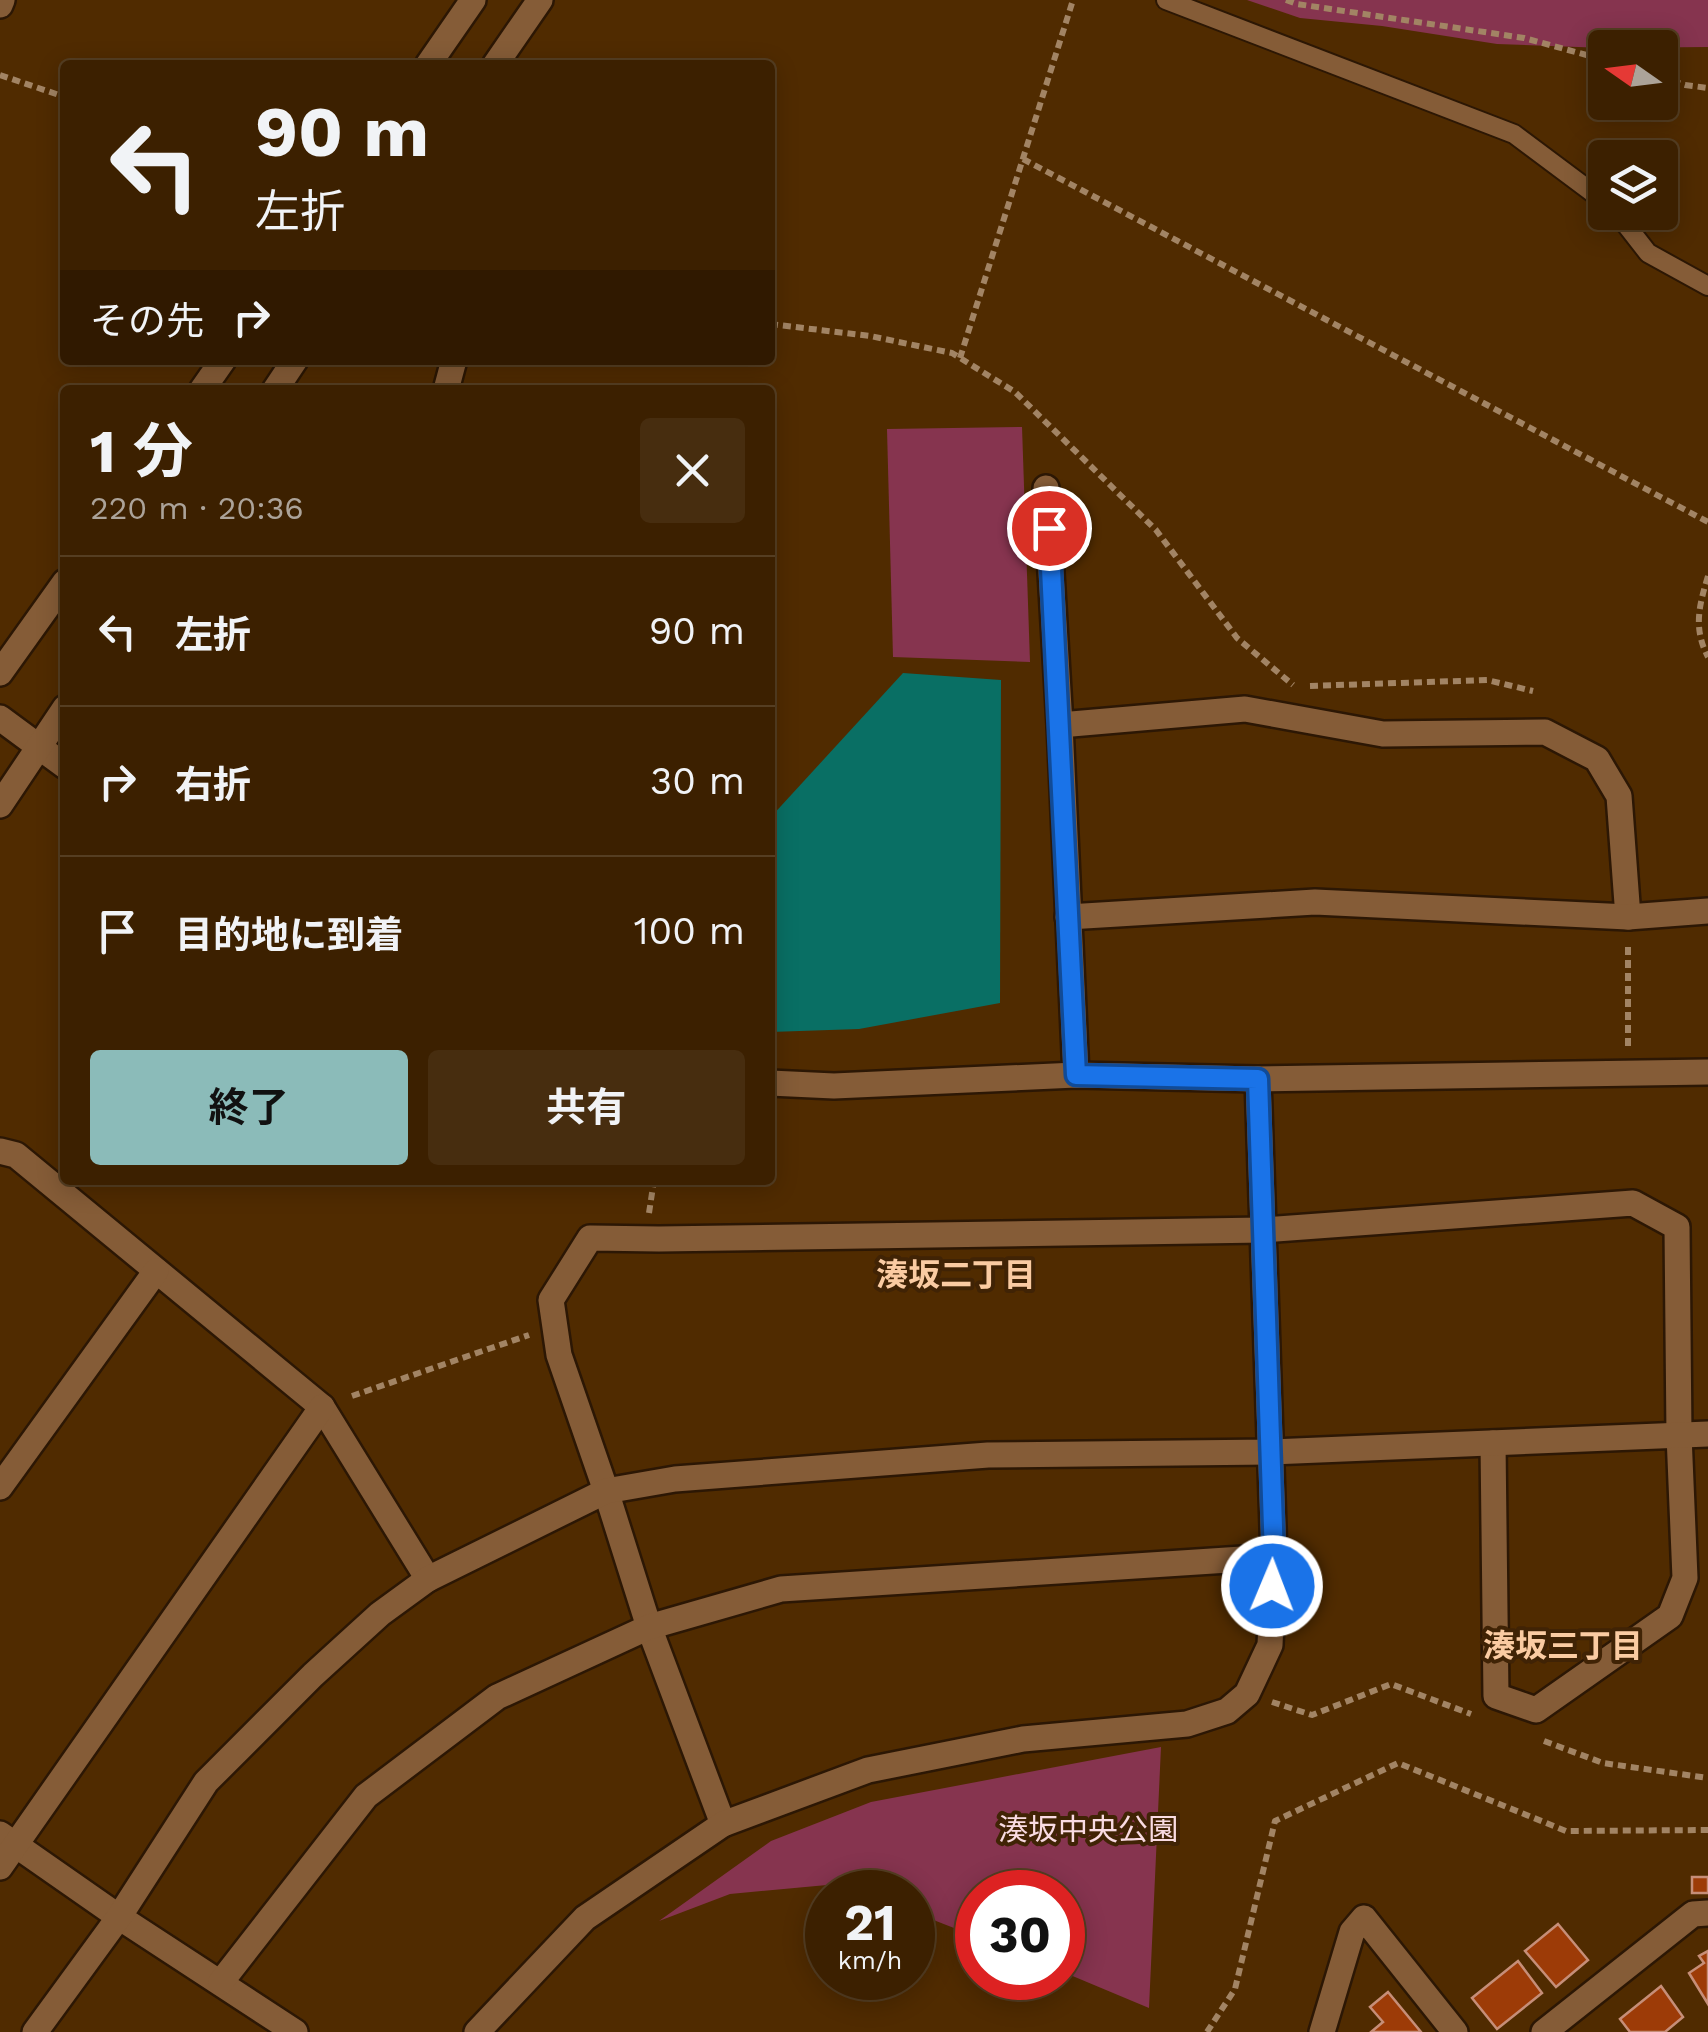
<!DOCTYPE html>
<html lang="ja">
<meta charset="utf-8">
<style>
:root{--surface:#3c2000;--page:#472d0f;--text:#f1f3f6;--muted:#aca399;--line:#553e22;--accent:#8bbbb9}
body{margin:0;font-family:"Work Sans","Noto Sans JP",sans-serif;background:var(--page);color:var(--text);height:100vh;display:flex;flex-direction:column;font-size:38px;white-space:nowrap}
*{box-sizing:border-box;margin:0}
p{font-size:32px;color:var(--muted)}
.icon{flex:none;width:55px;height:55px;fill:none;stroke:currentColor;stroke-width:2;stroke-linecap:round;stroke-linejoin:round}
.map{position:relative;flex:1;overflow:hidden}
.sheet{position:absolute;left:60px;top:385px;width:715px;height:800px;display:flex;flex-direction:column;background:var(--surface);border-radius:10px;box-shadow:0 5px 25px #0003,0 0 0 2px var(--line)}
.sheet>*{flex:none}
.top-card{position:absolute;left:60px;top:60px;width:715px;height:305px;border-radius:10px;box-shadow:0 5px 25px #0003,0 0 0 2px var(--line);background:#3c2000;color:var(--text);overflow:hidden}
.needle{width:65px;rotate:284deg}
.fabs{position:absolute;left:1588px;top:30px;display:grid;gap:20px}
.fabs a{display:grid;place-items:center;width:90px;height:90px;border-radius:10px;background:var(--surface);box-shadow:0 5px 25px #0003,0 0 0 2px var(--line);font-size:50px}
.speed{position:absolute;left:805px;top:1870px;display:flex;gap:20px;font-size:50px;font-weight:700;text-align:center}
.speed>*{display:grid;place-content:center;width:130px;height:130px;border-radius:50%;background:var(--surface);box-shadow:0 5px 25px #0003,0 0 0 2px var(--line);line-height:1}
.speed small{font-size:25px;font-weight:400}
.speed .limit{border:15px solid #d22;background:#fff;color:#111}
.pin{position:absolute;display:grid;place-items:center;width:85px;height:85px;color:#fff;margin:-42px;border:5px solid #fff;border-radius:50%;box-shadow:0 2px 10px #0007}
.me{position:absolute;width:110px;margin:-55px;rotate:1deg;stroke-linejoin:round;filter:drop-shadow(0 0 8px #0008)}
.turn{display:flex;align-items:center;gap:35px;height:210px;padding:0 30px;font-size:45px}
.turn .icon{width:130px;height:130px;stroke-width:2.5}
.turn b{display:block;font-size:70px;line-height:85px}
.then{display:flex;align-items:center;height:95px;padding:0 30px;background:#0003;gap:20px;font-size:38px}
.round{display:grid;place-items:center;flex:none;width:105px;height:105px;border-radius:10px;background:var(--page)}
.headline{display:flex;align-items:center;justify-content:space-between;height:170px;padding:0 30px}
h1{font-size:60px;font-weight:700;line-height:75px}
.cta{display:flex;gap:20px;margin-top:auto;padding:20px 30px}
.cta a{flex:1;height:115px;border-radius:10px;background:var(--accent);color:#111;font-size:40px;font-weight:700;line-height:115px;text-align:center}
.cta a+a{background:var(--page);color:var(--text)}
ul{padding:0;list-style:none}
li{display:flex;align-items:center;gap:30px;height:150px;padding:0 30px;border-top:2px solid var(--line)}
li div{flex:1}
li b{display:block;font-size:38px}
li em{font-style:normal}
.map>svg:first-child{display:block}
.green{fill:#86344f}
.water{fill:#096f64}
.building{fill:#9d3b07;stroke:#c68e78;stroke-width:2.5}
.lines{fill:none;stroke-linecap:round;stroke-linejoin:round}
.service-casing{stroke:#2c1704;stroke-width:22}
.minor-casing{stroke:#2c1704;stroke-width:30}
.tertiary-casing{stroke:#2c1704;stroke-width:30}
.secondary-casing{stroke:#2c1704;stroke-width:30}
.path{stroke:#a28464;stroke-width:6;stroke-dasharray:8 5;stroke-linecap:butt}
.service{stroke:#855c37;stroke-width:18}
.minor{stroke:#855c37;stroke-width:25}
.tertiary{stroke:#855c37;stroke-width:25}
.secondary{stroke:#855c37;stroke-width:25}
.route-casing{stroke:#114b97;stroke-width:25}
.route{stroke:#1a73e8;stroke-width:18}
.labels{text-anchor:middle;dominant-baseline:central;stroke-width:8;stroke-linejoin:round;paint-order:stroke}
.park-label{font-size:30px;fill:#f9dbe2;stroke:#402305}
.neighbourhood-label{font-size:32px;font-weight:bold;fill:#facba2;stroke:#402305}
</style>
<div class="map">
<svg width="1708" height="2032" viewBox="0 0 1708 2032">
<rect width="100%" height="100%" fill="#502b00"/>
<g class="green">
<path d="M1247 0H1708V47L1605 48 1497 44 1382 26 1300 18Z"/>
<path d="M1022 427 1030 662 893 657 887 429Z"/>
<path d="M1161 1747 1149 2008 1063 1972 1062 1892H978L977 1937 913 1912 912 1892H850L827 1885 730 1894 659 1921 771 1841 871 1802Z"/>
</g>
<path class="water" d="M903 673 1001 680 1000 1003 859 1029 770 1032V818Z"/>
<g class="building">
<rect x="1692" y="1877" width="16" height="16"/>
<path d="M1558 1924 1588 1960 1556 1987 1525 1951Z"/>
<path d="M1708 1951V2004L1689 1973 1704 1963 1699 1956Z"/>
<path d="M1518 1961 1542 1993 1497 2029 1472 1998Z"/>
<path d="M1661 1986 1683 2017 1665 2032H1630L1620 2019Z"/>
<path d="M1388 1992 1421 2032H1371L1383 2022 1370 2007Z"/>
</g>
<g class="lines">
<g class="service-casing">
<g id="service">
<path d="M1166 0 1514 134 1605 202"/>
<path d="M1616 212 1648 253 1708 286"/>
</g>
</g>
<g class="minor-casing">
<g id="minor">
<path d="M0 5 2 0"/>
<path d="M446 390 454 360"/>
<path d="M1046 488 1060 725 1076 1075"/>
<path d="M1060 725 1245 709 1383 734 1545 732 1597 759 1619 796 1628 917"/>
<path d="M1068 917 1315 902 1628 917 1708 911"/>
<path d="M0 1151 16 1155 322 1407 428 1579"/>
<path d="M0 1487 156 1271"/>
<path d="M723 1824 649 1627 606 1491 559 1355 551 1300 590 1238 659 1239 1264 1230 1633 1203 1677 1227 1679 1435 1685 1578 1670 1616 1536 1710 1496 1696 1493 1443"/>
<path d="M0 1834 119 1917 295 2032"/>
<path d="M0 1867 322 1407"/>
<path d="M221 1982 366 1796 497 1697 649 1627 781 1589 1274 1557"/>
<path d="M35 2032 119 1917 206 1782 313 1675 380 1614 428 1579 606 1491 675 1479 988 1455 1271 1452 1708 1434"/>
<path d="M477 2032 585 1918 723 1824 868 1770 1023 1739 1187 1724 1227 1711 1247 1694 1270 1645 1274 1557 1258 1079"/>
<path d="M1322 2032 1352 1932 1364 1918 1455 2032"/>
<path d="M1544 2032 1693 1914 1708 1913"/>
</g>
</g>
<g class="tertiary-casing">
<g id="tertiary">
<path d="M0 718 65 766"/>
<path d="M770 1083 834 1086 1076 1075 1258 1079 1708 1072"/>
</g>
</g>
<g class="secondary-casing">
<g id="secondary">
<path d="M428 65 473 0"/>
<path d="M495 65 540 0"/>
<path d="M202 390 223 360"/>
<path d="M275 390 295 360"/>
<path d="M0 673 65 582"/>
<path d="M0 805 65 708"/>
</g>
</g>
<g class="path">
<path d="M1286 0 1297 4 1524 38 1605 60"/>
<path d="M0 75 65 97"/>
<path d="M1660 77 1685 85 1708 88"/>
<path d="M1023 159 1708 522"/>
<path d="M770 324 870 336 952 353 1015 392 1156 530 1237 638 1293 685"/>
<path d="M960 358 1073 0"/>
<path d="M1708 576C1699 606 1693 628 1708 657"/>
<path d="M1310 686 1487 680 1533 691"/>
<path d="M1628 1046V943"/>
<path d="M649 1213 654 1180"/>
<path d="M352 1396 529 1335"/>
<path d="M1272 1702 1312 1715 1391 1684 1471 1714"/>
<path d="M1544 1741 1603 1763 1708 1778"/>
<path d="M1207 2032 1235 1989 1275 1821 1398 1763 1566 1831 1708 1830"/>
</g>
<use href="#service" class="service"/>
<use href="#minor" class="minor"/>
<use href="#tertiary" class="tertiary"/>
<use href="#secondary" class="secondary"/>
</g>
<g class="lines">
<g class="route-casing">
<path id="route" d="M1049 528 1076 1075 1258 1079 1274 1557 1272 1586"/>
</g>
<use href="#route" class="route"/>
</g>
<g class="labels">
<g class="park-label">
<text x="1088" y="1829">湊坂中央公園</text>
</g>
<g class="neighbourhood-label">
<text x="956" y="1275">湊坂二丁目</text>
<text x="1563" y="1646">湊坂三丁目</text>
</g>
</g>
</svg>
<div class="fabs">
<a><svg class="needle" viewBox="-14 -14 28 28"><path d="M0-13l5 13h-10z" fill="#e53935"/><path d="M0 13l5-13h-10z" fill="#aca399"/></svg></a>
<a><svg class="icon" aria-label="layers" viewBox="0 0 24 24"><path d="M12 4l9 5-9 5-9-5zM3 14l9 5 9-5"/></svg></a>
</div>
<div class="speed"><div>21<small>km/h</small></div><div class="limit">30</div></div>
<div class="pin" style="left:1049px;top:528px;background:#d93025"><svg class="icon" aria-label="arrive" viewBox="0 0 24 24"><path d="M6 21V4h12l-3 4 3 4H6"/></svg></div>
<svg class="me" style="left:1272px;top:1586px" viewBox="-20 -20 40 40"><circle r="17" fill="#1a73e8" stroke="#fff" stroke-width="3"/><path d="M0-11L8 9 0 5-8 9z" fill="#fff"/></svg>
<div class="top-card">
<div class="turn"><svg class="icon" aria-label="left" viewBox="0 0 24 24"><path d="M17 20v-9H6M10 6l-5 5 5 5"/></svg><div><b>90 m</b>左折</div></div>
<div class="then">その先<svg class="icon" aria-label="right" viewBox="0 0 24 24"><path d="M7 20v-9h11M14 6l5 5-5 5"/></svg></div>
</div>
<section class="sheet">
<div class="headline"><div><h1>1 分</h1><p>220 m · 20:36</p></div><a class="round"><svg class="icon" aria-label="close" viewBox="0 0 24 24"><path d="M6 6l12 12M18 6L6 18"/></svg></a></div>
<ul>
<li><svg class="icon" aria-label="left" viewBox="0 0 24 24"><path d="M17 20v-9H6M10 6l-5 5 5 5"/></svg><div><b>左折</b></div><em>90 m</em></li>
<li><svg class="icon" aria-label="right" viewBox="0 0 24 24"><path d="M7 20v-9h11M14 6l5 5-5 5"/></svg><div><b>右折</b></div><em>30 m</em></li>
<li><svg class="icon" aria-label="arrive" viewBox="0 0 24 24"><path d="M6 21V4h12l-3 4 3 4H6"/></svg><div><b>目的地に到着</b></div><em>100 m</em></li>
</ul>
<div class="cta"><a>終了</a><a>共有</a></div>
</section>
</div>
